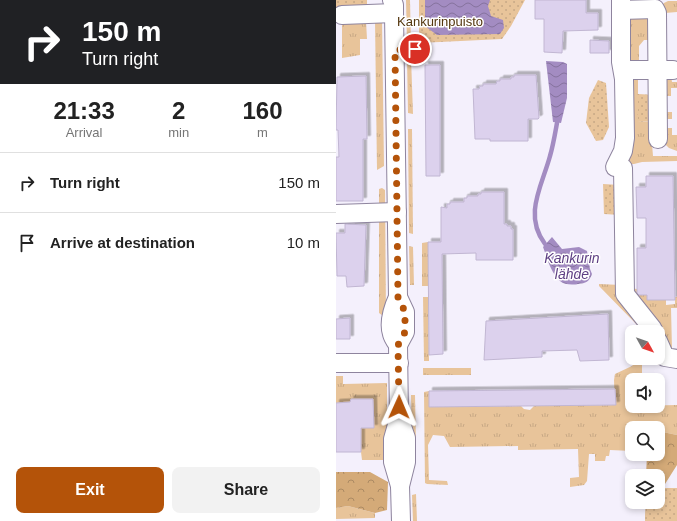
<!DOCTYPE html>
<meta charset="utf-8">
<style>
:root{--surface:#fff;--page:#f2f2f2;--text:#222;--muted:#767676;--line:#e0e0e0;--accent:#b45309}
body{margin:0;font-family:Arial,sans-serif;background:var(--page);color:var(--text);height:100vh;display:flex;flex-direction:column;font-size:15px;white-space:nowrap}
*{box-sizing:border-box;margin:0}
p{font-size:13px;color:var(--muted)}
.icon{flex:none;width:22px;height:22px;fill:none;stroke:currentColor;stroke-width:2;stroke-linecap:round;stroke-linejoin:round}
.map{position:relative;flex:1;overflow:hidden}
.details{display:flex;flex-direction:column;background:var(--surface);width:336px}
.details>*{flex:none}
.guide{background:#202124;color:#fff;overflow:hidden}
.needle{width:26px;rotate:130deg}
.controls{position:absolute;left:289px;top:325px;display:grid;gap:8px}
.controls a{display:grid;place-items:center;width:40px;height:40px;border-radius:8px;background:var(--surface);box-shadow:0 2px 6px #0003;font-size:20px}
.pin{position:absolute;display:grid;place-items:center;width:34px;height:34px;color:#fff;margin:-17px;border:2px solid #fff;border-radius:50%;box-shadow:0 1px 4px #0007}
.me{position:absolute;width:44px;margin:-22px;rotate:1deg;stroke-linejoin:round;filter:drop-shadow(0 0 3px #0008)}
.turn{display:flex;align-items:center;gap:14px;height:84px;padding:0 16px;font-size:18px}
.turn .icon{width:52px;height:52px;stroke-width:2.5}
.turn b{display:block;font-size:28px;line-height:34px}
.eta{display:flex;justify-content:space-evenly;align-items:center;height:68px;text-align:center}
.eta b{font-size:24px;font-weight:700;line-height:28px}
.cta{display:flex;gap:8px;margin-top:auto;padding:8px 16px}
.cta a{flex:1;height:46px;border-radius:8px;background:var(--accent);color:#fff;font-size:16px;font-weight:700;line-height:46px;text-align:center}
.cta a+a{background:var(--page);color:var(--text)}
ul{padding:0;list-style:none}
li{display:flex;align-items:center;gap:12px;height:60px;padding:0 16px;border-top:1px solid var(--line)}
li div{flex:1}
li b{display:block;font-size:15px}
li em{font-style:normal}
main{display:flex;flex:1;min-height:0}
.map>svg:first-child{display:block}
.grass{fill:url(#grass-tufts)}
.forest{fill:url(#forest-crowns)}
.park{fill:url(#park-dots)}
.water{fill:url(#water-waves)}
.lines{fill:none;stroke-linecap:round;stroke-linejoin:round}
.stream{stroke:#a38cc2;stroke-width:4.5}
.building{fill:#dcd1ed;stroke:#c1b6d2;filter:url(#shadow)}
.minor-casing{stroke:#8e849e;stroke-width:20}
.minor{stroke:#fff;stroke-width:18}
.route{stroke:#b45309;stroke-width:7;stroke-dasharray:0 12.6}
.labels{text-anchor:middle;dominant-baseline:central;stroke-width:3;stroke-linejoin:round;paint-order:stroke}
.park-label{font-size:13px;fill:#53360e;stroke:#fff}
.water-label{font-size:14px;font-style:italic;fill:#5e3f83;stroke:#fff}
</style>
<main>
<section class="details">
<div class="guide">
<div class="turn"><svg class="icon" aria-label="right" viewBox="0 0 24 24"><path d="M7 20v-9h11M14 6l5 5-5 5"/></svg><div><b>150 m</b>Turn right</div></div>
</div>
<div class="eta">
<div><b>21:33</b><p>Arrival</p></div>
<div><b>2</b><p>min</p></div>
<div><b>160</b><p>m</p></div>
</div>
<ul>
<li><svg class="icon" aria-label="right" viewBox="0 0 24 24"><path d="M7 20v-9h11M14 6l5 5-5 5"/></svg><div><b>Turn right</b></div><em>150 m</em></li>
<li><svg class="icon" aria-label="arrive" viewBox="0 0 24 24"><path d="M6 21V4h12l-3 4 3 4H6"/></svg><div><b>Arrive at destination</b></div><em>10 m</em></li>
</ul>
<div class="cta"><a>Exit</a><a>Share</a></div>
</section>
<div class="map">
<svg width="341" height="521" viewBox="0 0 341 521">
<defs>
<pattern id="grass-tufts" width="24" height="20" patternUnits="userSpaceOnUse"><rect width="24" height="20" fill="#e8c49a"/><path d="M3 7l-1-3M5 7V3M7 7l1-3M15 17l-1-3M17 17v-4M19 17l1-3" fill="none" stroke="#c7a885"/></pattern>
<pattern id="forest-crowns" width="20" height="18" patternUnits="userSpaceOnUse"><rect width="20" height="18" fill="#d4aa78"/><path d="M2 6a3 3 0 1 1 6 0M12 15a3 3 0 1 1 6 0" fill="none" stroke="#ac8a63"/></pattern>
<pattern id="park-dots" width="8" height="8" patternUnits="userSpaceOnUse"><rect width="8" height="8" fill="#e8c49a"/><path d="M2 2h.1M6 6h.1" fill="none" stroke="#c7a885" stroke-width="1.8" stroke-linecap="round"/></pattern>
<pattern id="water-waves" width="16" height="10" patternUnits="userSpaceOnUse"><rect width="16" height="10" fill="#a38cc2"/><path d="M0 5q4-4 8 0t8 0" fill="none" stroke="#85729e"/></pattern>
<filter id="shadow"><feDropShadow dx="3.5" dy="-3.5" stdDeviation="0" flood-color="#0004"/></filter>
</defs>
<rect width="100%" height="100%" fill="#f4f0fc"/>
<g class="grass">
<path d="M70 0H74L75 44 71 43Z"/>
<path d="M332 1H341V12L329 13 326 5 328 3Z"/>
<path d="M290 13H315V40H308L303 46V63L294 65Z"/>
<path d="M46 20 48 166 41 170 39 21Z"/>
<path d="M30 21 31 39H24V55L6 58V23Z"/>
<path d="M75 57 77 114 72 113 71 58Z"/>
<path d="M333 74 335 76 336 82H341V88H335V96H331V112H336V119H331V128H336V135H341V151L333 148 327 142 325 89Z"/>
<path d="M292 79H302V122L320 121 316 144 317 156H341V161L306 162 298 164H284Z"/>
<path d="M72 129H76L77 234 73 233Z"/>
<path d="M46 188 49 190 50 318 43 313V189Z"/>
<path d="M92 242V286H86V243Z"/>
<path d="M73 246 77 247 78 285H74Z"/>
<path d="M263 284 285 285 312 332H303V327L263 286Z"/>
<path d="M293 288 301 289V295H311L330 300V305L339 304V297H341V308H335L336 349H341V353H336Z"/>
<path d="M87 297H92L93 361H88Z"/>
<path d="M303 358H322L327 365 306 364V380H296V406L341 405V435L322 431V428H296V451L274 450 273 456H270L269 461H259V454H253L251 481 248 485 234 487V478L243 477 242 449 182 450V446L114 447 108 436 97 435 92 445 93 480 111 481 112 485 91 484 89 483 88 392 93 391V407L185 406 188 409 194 410 198 406 279 405 278 380 279 374 296 366Z"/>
<rect x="87" y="368" width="48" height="7"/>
<path d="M0 376H7V384L51 383V460H26L25 452V428H38L37 400 14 402 0 403Z"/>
<path d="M75 395H79L80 445H76Z"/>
<path d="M80 494 81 521H77L76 495Z"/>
<path d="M12 506 39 513V518L0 519V508Z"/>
</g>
<g class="forest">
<path d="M322 431 341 435V465L329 484 326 496 309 521 310 502H322V476H310L311 454H322Z"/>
<path d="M0 472H34L52 482 51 510 39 513 12 506 0 508Z"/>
</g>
<g class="park">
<path d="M0 0H31V8L0 9Z"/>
<path d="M83 0H189L175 26 166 39 83 43Z"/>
<path d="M262 80 270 83 273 127 267 140 260 141 250 123 253 98Z"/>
<path d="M302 94 320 95V121L302 122Z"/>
<path d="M267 184 284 185V215L268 214Z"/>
<path d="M322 488H341V521H309L310 502H322Z"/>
</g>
<g class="water">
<path d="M89 0H154L152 6 155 16 167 20 168 28 164 34 101 35 89 26Z"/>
<path d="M210 61 227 62 231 64V98L225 123 217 122Z"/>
<path d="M216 237 226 249 243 247 251 251 254 269 256 274C253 282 250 283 242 284 237 285 228 285 224 281 215 273 211 258 207 247Z"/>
</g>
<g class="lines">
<path class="stream" d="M209 244C187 215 206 186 214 156 217 146 219 134 221 123"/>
</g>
<g class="building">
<path d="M199 0H250V13H262V30L227 31 226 53 208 52V19H199Z"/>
<path d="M254 40 273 41V53H254Z"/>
<path d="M89 65H104V176H90Z"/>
<path d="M178 75H200L203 118 202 119H192V141H154V139H139L137 89H143L144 86H147V84H160L161 81H164V79H175V77H178Z"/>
<path d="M30 76 31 139H27V201H0V157H3L2 130H0L1 77Z"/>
<path d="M310 176H337L339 300H311V295H303L301 293V248H310V218H301L300 187H310Z"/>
<path d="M145 192H168V224H171V226H175V229H177V260H140V253L106 254 107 354 93 355 92 242H105V207L111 208V204H114V202H128V198H131V196H142V194H145Z"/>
<path d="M9 224 30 225 28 286 11 287 10 276H1L0 233H9Z"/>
<path d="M272 314 273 360 244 361 241 350 206 351V357L148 360 150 321Z"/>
<path d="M14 318V339H0V319Z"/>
<path d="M279 389 280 405 93 407V391Z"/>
<path d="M15 399H37L38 428H25V452H0V403L14 402Z"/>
</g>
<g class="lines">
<g class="minor-casing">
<g id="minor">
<path d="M56 0 58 5V13L62 297C57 308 52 322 56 334 57 338 60 342 62 345"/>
<path d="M285 0V10L319 9 321 13 322 139"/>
<path d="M6 15 58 13"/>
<path d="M59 50 79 49"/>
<path d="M287 70H337"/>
<path d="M279 167 287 151 289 138 288 79 285 62V10"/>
<path d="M287 168 289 294 316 328 318 332"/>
<path d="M0 214 61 212"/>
<path d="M62 297 69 312V332L62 345 63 418 57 439V462L64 486"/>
<path d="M322 341 329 357 341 359"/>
<path d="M0 363H63"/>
<path d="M63 418 70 438V462L64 486 65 521"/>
</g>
</g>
<use href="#minor" class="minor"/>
</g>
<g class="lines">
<path class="route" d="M63 407 62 345 69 332V312L62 297 59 50 79 49"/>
</g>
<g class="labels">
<g class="park-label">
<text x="104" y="21">Kankurinpuisto</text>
</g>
<g class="water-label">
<text x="236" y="258">Kankurin<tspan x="236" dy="16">lähde</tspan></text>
</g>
</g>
</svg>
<div class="controls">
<a><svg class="needle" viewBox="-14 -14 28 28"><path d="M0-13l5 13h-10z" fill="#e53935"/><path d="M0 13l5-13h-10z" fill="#767676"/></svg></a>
<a><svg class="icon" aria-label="sound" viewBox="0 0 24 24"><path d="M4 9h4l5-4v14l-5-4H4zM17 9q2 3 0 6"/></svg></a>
<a><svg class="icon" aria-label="search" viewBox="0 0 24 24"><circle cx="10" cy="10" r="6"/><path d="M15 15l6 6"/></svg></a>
<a><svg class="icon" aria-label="layers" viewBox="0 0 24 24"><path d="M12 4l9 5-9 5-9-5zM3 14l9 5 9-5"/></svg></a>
</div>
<div class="pin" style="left:79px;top:49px;background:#d93025"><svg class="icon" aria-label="arrive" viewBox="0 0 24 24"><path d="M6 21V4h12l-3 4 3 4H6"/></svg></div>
<svg class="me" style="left:63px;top:407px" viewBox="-20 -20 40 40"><path d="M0-17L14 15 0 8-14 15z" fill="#b45309" stroke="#fff" stroke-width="4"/></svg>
</div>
</main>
